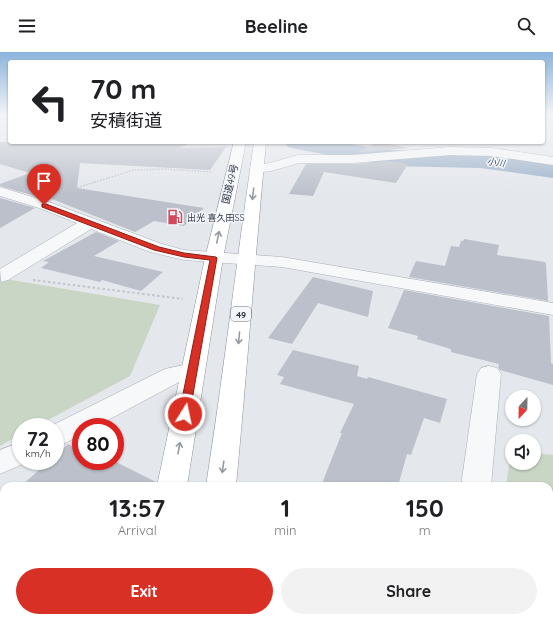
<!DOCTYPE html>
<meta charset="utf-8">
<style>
:root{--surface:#fff;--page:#f2f2f2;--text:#202124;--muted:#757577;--accent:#d93025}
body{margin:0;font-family:Quicksand,"Noto Sans JP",sans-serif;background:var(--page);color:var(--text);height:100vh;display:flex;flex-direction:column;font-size:15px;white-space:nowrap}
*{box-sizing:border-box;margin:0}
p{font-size:13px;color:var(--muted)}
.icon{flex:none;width:22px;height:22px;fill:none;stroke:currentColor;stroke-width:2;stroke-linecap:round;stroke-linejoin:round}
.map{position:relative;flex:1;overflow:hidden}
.sheet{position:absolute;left:0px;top:430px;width:553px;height:140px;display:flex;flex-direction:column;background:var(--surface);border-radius:12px 12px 0 0;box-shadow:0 1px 3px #0004}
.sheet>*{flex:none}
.banner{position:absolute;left:8px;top:8px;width:537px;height:84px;border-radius:4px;box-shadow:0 1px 3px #0004;background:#fff;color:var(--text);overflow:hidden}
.needle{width:26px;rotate:202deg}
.buttons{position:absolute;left:505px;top:338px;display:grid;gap:8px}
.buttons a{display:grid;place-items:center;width:36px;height:36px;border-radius:50%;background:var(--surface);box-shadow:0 1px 3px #0004;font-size:20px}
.speed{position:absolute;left:12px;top:366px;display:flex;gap:8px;font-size:20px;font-weight:700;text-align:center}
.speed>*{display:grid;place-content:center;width:52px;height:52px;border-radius:50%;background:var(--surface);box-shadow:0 1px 3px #0004;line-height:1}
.speed small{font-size:10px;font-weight:400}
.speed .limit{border:6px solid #d22;background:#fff;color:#111}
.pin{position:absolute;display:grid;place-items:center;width:34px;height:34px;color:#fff;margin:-41px -17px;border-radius:50% 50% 50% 0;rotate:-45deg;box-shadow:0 0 4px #0007}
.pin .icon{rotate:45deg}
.me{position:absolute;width:44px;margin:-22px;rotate:10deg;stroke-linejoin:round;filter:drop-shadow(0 0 3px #0008)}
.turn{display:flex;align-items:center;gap:14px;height:84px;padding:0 16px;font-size:18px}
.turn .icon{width:52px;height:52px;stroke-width:2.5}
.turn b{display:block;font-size:28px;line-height:34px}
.eta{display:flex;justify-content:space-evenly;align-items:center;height:68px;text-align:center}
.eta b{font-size:24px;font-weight:700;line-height:28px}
.primary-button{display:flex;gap:8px;margin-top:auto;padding:8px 16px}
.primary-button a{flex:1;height:46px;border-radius:24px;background:var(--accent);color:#fff;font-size:16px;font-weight:700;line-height:46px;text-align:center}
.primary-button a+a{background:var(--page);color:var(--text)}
header{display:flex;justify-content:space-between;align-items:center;height:52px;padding:0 16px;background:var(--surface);font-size:18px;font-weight:700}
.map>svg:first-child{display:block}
.green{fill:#c9d6c5}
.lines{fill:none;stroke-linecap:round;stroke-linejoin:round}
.river{fill:#9fb4cc;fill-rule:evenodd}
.building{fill:#bbc0ca}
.minor-casing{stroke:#a9aeb7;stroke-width:1}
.highway-casing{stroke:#8b94a3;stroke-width:1}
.path-far1{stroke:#c2c5cb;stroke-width:1.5;stroke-dasharray:1.5 1.5;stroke-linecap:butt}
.path{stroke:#c2c5cb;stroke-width:2;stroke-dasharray:2.5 2.5;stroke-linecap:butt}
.minor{fill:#f7f8fa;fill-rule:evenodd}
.highway{fill:#fff;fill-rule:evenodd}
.oneway{stroke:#959aa2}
.route{fill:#d93025;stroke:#8d1f18}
.labels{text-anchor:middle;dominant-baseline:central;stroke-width:3;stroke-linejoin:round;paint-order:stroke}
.far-water-label{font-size:9px;font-style:italic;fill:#34527a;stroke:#f4f6f9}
.far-poi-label{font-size:9px;fill:#2b3445;stroke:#f4f6f9;text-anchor:start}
.shield{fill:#f4f6f9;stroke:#676e7b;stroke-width:1}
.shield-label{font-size:9px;font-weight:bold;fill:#2b3445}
.street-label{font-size:10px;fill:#2b3445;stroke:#f4f6f9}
</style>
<header><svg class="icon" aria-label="menu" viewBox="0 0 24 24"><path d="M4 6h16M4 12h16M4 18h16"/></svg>Beeline<svg class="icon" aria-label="search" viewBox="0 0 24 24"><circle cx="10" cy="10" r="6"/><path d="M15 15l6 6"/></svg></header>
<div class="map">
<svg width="553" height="570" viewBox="0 0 553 570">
<rect width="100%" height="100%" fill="#e4e7ec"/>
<g class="green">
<path d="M0 226 160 253 130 324 35 375H21V382L0 394Z"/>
<path d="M511 400 512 411H534V401L553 403V570H513V566H549V434H506Z"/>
</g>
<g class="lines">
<path class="river" d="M284 90H338L389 98 480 100 553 110V126L480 116 389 114 296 97 288 95Z"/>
</g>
<g class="building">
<path d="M0 90H193L179 96 226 95 210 118 80 111 77 136 204 156 184 174 154 169 135 180 52 147 49 148 0 134V132L30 121 0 112Z"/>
<path d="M378 90 410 96 356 101Z"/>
<path d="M390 109 408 112 396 131 324 120 313 144 289 142 306 112H352Z"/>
<path d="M0 146 35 156 0 176Z"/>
<path d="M96 180 119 189 94 204 163 220 141 239 102 228 100 230 41 216 49 210 43 209Z"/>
<path d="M464 187 499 193 497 203 545 210 546 212 548 249 409 225 416 209 445 214 451 194 459 195 461 189H463Z"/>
<path d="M313 225 373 239 368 265 318 251 292 292 268 286Z"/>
<path d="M404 238 549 264 551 311 553 312V333L500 318 498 315 499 312 451 300V297L417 287 418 284 388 276Z"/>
<path d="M293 298 359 314 357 324 367 327 368 325 447 347 440 371 424 366 411 403 407 402 398 434H321L342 381H340L354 352 280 332 284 325 277 323Z"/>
<path d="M68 392 81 399V409H114L156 430V434H21L49 409H55V404Z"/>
</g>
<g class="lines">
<g class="minor-casing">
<g id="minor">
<path d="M450 95 492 96 553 105V113L492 104 450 103 352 111H299L271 119 256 121 251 120 250 117 251 114 270 111 298 103H352Z"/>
<path d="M0 135 49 150 162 192 184 198 282 205 553 251V263L282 215 184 208 150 200 91 177 8 228 1 230 0 217 77 171 39 156 0 144Z"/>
<path d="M193 311 201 314 205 319 201 324 181 329 95 375H81V383L65 391 55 394V375H49L165 317Z"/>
<path d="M489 314 497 316 501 322 491 434H461L477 322 481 316Z"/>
<path d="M21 390V409H30L0 422V398Z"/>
</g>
</g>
<g class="highway-casing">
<g id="highway">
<path d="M234 90H246L223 206 187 434H157L205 206Z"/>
<path d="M254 90H266C255 205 247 319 236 434H206C224 319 237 205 254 90Z"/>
<path d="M129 566H167L166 570H128Z"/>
<rect x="185" y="566" width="38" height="4"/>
</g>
</g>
<path class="path-far1" d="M63 140 134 118 163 117 213 120"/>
<path class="path" d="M33 228 183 247"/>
<use href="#minor" class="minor"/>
<use href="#highway" class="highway"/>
</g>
<defs><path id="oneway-shaft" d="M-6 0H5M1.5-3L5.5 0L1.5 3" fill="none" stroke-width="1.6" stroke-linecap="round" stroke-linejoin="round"/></defs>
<g class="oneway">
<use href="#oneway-shaft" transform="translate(253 142) rotate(97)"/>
<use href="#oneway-shaft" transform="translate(218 185) rotate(-78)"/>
<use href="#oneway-shaft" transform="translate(239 286) rotate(95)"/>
<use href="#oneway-shaft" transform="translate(179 396) rotate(-80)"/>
<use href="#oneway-shaft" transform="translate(223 415) rotate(98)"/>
</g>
<linearGradient id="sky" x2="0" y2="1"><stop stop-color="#8bb4dd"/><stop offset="0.44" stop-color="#f3f4f6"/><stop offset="1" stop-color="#f3f4f6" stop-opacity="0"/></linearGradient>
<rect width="553" height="142" fill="url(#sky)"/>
<path class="route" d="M42 152H46L159 195 184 201 216 205 217 206 189 365H181L179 362 210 208 184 205 154 198 42 155Z"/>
<defs>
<g id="fuel-bare" transform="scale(1.2)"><path d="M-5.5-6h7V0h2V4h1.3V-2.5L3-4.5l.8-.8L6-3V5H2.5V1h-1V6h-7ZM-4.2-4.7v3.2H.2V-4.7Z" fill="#d1495b" stroke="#f4f6f9" stroke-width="2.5" paint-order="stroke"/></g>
</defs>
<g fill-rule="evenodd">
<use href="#fuel-bare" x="175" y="165"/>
</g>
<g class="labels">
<g class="far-water-label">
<text transform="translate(496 110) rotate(8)">小川</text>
</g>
<g class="far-poi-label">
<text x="187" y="165">出光 喜久田SS</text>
</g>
<rect class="shield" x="231" y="255" width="20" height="14" rx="3"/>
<g class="shield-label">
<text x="241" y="262">49</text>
</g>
<g class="street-label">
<text transform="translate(230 132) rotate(-77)">国道49号</text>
</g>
</g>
</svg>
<div class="buttons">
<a><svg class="needle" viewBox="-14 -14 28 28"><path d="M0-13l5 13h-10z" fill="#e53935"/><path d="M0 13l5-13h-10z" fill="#757577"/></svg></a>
<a><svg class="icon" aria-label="sound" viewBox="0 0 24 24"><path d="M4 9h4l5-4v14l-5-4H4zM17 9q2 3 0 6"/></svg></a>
</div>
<div class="speed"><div>72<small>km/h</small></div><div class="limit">80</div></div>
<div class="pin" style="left:44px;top:153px;background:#d93025"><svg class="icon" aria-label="arrive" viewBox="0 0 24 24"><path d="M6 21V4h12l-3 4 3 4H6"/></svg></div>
<svg class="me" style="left:185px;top:362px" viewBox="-20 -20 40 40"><circle r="17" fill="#d93025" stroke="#fff" stroke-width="3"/><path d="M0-11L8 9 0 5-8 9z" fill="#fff"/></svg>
<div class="banner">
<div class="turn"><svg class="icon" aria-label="left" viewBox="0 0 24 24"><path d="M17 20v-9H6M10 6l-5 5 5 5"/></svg><div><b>70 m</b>安積街道</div></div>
</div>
<section class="sheet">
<div class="eta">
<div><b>13:57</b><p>Arrival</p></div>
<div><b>1</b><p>min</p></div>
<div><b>150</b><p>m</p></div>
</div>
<div class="primary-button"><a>Exit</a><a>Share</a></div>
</section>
</div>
